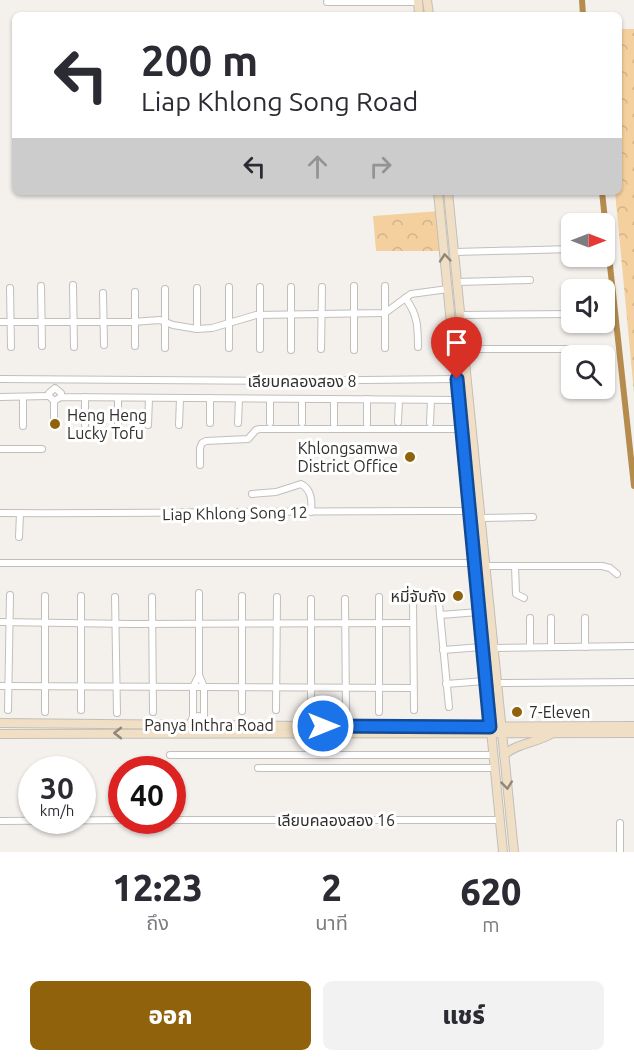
<!DOCTYPE html>
<html lang="th">
<meta charset="utf-8">
<style>
:root{--surface:#fff;--page:#f2f2f3;--text:#2b2b33;--muted:#7c7c81;--accent:#90620c}
body{margin:0;font-family:Ubuntu,"Noto Sans Thai",sans-serif;background:var(--page);color:var(--text);height:100vh;display:flex;flex-direction:column;font-size:22px;white-space:nowrap}
*{box-sizing:border-box;margin:0}
p{font-size:20px;color:var(--muted)}
.icon{flex:none;width:33px;height:33px;fill:none;stroke:currentColor;stroke-width:2;stroke-linecap:round;stroke-linejoin:round}
.map{position:relative;height:852px;overflow:hidden}
.details{display:flex;flex-direction:column;background:var(--surface);flex:1}
.details>*{flex:none}
.banner{position:absolute;left:12px;top:12px;width:610px;height:183px;border-radius:9px;box-shadow:0 2px 4px #0004;background:#fff;color:var(--text);overflow:hidden}
.needle{width:39px;rotate:90deg}
.fabs{position:absolute;left:561px;top:213px;display:grid;gap:12px}
.fabs a{display:grid;place-items:center;width:54px;height:54px;border-radius:9px;background:var(--surface);box-shadow:0 2px 4px #0004;font-size:30px}
.speed{position:absolute;left:18px;top:756px;display:flex;gap:12px;font-size:30px;font-weight:700;text-align:center}
.speed>*{display:grid;place-content:center;width:78px;height:78px;border-radius:50%;background:var(--surface);box-shadow:0 2px 4px #0004;line-height:1}
.speed small{font-size:15px;font-weight:400}
.speed .limit{border:9px solid #d22;background:#fff;color:#111}
.pin{position:absolute;display:grid;place-items:center;width:51px;height:51px;color:#fff;margin:-62px -26px;border-radius:50% 50% 50% 0;rotate:-45deg;box-shadow:0 0 6px #0007}
.pin .icon{rotate:45deg}
.me{position:absolute;width:66px;margin:-33px;rotate:90deg;stroke-linejoin:round;filter:drop-shadow(0 0 4px #0008)}
.turn{display:flex;align-items:center;gap:21px;height:126px;padding:0 30px;font-size:27px}
.turn .icon{width:78px;height:78px;stroke-width:2.5}
.turn b{display:block;font-size:42px;line-height:51px}
.lanes{display:flex;align-items:center;height:57px;padding:0 30px;background:#0003;justify-content:center;gap:30px;direction:ltr}
.lanes .off{opacity:.35}
.eta{display:flex;justify-content:space-evenly;align-items:center;height:102px;text-align:center}
.eta b{font-size:36px;font-weight:800;line-height:42px}
.cta{display:flex;gap:12px;margin-top:auto;padding:12px 30px}
.cta a{flex:1;height:69px;border-radius:9px;background:var(--accent);color:#fff;font-size:24px;font-weight:800;line-height:69px;text-align:center}
.cta a+a{background:var(--page);color:var(--text)}
.map>svg:first-child{display:block}
.park{fill:url(#park-crowns)}
.lines{fill:none;stroke-linecap:round;stroke-linejoin:round}
.canal{stroke:#b68c4e;stroke-width:6}
.street-casing{stroke:#c2bfbb;stroke-width:8}
.secondary-casing{stroke:#c2bfbb;stroke-width:10}
.street{stroke:#fff;stroke-width:6}
.secondary{stroke:#f0dfc4;stroke-width:8}
.oneway{stroke:#908778}
.route-casing{stroke:#114b97;stroke-width:15}
.route{stroke:#1a73e8;stroke-width:10}
.poi-dot{fill:#90620c;stroke:#fff;stroke-width:2}
.labels{text-anchor:middle;dominant-baseline:central;stroke-width:6;stroke-linejoin:round;paint-order:stroke}
.street-label{font-size:16px;fill:#302f2d;stroke:#fff}
.poi-label{font-size:16px;fill:#302f2d;stroke:#fff;text-anchor:start}
</style>
<div class="map">
<svg width="634" height="852" viewBox="0 0 634 852">
<defs>
<pattern id="park-crowns" width="20" height="18" patternUnits="userSpaceOnUse" patternTransform="scale(1.5)"><rect width="20" height="18" fill="#f5d09f"/><path d="M2 6a3 3 0 1 1 6 0M12 15a3 3 0 1 1 6 0" fill="none" stroke="#d2b389"/></pattern>
</defs>
<rect width="100%" height="100%" fill="#f4f1ed"/>
<g class="park">
<path d="M620 29H634V393L615 192H620Z"/>
<path d="M440 211 445 251H376L373 216Z"/>
</g>
<g class="lines">
<g class="canal">
<path d="M582 0 583 15"/>
<path d="M602 192 634 486"/>
</g>
<g class="street-casing">
<g id="street">
<path d="M327 2H418"/>
<path d="M455 252 572 249"/>
<path d="M458 282 530 280"/>
<path d="M73 285 74 347"/>
<path d="M41 286 42 346"/>
<path d="M354 286V350"/>
<path d="M291 287V350"/>
<path d="M10 288 11 347"/>
<path d="M165 289V348"/>
<path d="M135 292V346"/>
<path d="M103 293 104 345"/>
<path d="M405 298C418 314 418 328 418 347"/>
<path d="M604 314H610"/>
<path d="M461 315 572 314"/>
<path d="M0 322H132L160 320 173 325 197 329 212 328 256 315 385 313 411 294 448 289"/>
<path d="M197 329V288"/>
<path d="M229 348V287"/>
<path d="M385 348V286"/>
<path d="M260 349V287"/>
<path d="M321 349 322 287"/>
<path d="M464 349H586"/>
<path d="M0 379 274 381 457 379"/>
<path d="M0 397 49 396"/>
<path d="M23 397V426"/>
<path d="M61 397V393L55 388 49 393V396L54 401 61 397 459 400"/>
<path d="M85 397V425"/>
<path d="M270 399V423"/>
<path d="M302 399V423"/>
<path d="M334 399V424"/>
<path d="M367 399V424"/>
<path d="M54 401V425"/>
<path d="M398 422 399 400"/>
<path d="M210 423V398"/>
<path d="M238 423 239 399"/>
<path d="M430 423 431 400"/>
<path d="M118 425V398"/>
<path d="M148 425 149 398"/>
<path d="M179 425 180 398"/>
<path d="M0 449H42"/>
<path d="M200 465V448L202 443 206 441 248 439 256 430 260 429H462"/>
<path d="M252 494 276 492 301 484C312 490 312 501 311 512"/>
<path d="M0 513C156 514 313 510 469 511"/>
<path d="M481 518 533 517"/>
<path d="M19 537 20 513"/>
<path d="M0 563H474"/>
<path d="M485 566H602L610 568 617 574"/>
<path d="M515 566 516 594 524 598"/>
<path d="M199 593V675L204 687V718"/>
<path d="M438 593 449 707"/>
<path d="M81 596V710"/>
<path d="M115 597 117 713"/>
<path d="M152 597 153 712"/>
<path d="M379 597V712"/>
<path d="M413 598 414 710"/>
<path d="M311 599V709"/>
<path d="M345 599 346 710"/>
<path d="M440 615 479 612"/>
<path d="M585 618V647"/>
<path d="M0 622 131 624 413 623"/>
<path d="M530 647V618"/>
<path d="M551 647V618"/>
<path d="M493 648 634 646"/>
<path d="M443 650 482 647"/>
<path d="M497 683 634 682"/>
<path d="M446 684 485 681"/>
<path d="M0 686 413 688"/>
<path d="M8 710 10 595"/>
<path d="M276 710 277 597"/>
<path d="M242 711V596"/>
<path d="M45 712V596"/>
<path d="M193 717V687L199 675"/>
<path d="M188 727 193 717 199 716 206 721"/>
<path d="M170 755H494"/>
<path d="M258 768H495"/>
<path d="M172 820H500"/>
<path d="M0 821 131 820"/>
<path d="M620 823V852"/>
</g>
</g>
<g class="secondary-casing">
<g id="secondary">
<path d="M418 0 419 15"/>
<path d="M427 0 429 15"/>
<path d="M438 192 503 852"/>
<path d="M448 192 514 852"/>
<path d="M0 723 414 727 634 726"/>
<path d="M0 734 634 733"/>
<path d="M504 755C517 743 536 743 551 734"/>
</g>
</g>
<use href="#street" class="street"/>
<use href="#secondary" class="secondary"/>
</g>
<defs><path id="oneway-chevron" d="M-2-3.5L2.5 0L-2 3.5" fill="none" stroke-width="1.6" stroke-linecap="round" stroke-linejoin="round" transform="scale(1.5)"/></defs>
<g class="oneway">
<use href="#oneway-chevron" transform="translate(445 258) rotate(-95)"/>
<use href="#oneway-chevron" transform="translate(118 733) rotate(-180)"/>
<use href="#oneway-chevron" transform="translate(507 785) rotate(84)"/>
</g>
<g class="lines">
<g class="route-casing">
<path id="route" d="M323 726 490 727 457 379"/>
</g>
<use href="#route" class="route"/>
</g>
<g class="poi-dot">
<circle cx="55" cy="424" r="6"/>
<circle cx="410" cy="457" r="6"/>
<circle cx="458" cy="596" r="6"/>
<circle cx="517" cy="712" r="6"/>
</g>
<g class="labels">
<g class="street-label">
<text x="302" y="381">เลียบคลองสอง 8</text>
<text transform="translate(235 513) rotate(-1)">Liap Khlong Song 12</text>
<text x="209" y="725">Panya Inthra Road</text>
<text x="336" y="820">เลียบคลองสอง 16</text>
</g>
<g class="poi-label">
<text x="67" y="415">Heng Heng<tspan x="67" dy="18">Lucky Tofu</tspan></text>
<text x="398" y="448" text-anchor="end">Khlongsamwa<tspan x="398" dy="18">District Office</tspan></text>
<text x="446" y="596" text-anchor="end">หมี่จับกัง</text>
<text x="529" y="712">7-Eleven</text>
</g>
</g>
</svg>
<div class="fabs">
<a><svg class="needle" viewBox="-14 -14 28 28"><path d="M0-13l5 13h-10z" fill="#e53935"/><path d="M0 13l5-13h-10z" fill="#7c7c81"/></svg></a>
<a><svg class="icon" aria-label="sound" viewBox="0 0 24 24"><path d="M4 9h4l5-4v14l-5-4H4zM17 9q2 3 0 6"/></svg></a>
<a><svg class="icon" aria-label="search" viewBox="0 0 24 24"><circle cx="10" cy="10" r="6"/><path d="M15 15l6 6"/></svg></a>
</div>
<div class="speed"><div>30<small>km/h</small></div><div class="limit">40</div></div>
<div class="pin" style="left:457px;top:379px;background:#d93025"><svg class="icon" aria-label="arrive" viewBox="0 0 24 24"><path d="M6 21V4h12l-3 4 3 4H6"/></svg></div>
<svg class="me" style="left:323px;top:726px" viewBox="-20 -20 40 40"><circle r="17" fill="#1a73e8" stroke="#fff" stroke-width="3"/><path d="M0-11L8 9 0 5-8 9z" fill="#fff"/></svg>
<div class="banner">
<div class="turn"><svg class="icon" aria-label="left" viewBox="0 0 24 24"><path d="M17 20v-9H6M10 6l-5 5 5 5"/></svg><div><b>200 m</b>Liap Khlong Song Road</div></div>
<div class="lanes"><svg class="icon" aria-label="left" viewBox="0 0 24 24"><path d="M17 20v-9H6M10 6l-5 5 5 5"/></svg><svg class="icon off" aria-label="ahead" viewBox="0 0 24 24"><path d="M12 20V5M6 11l6-6 6 6"/></svg><svg class="icon off" aria-label="right" viewBox="0 0 24 24"><path d="M7 20v-9h11M14 6l5 5-5 5"/></svg></div>
</div>
</div>
<section class="details">
<div class="eta">
<div><b>12:23</b><p>ถึง</p></div>
<div><b>2</b><p>นาที</p></div>
<div><b>620</b><p>m</p></div>
</div>
<div class="cta"><a>ออก</a><a>แชร์</a></div>
</section>
